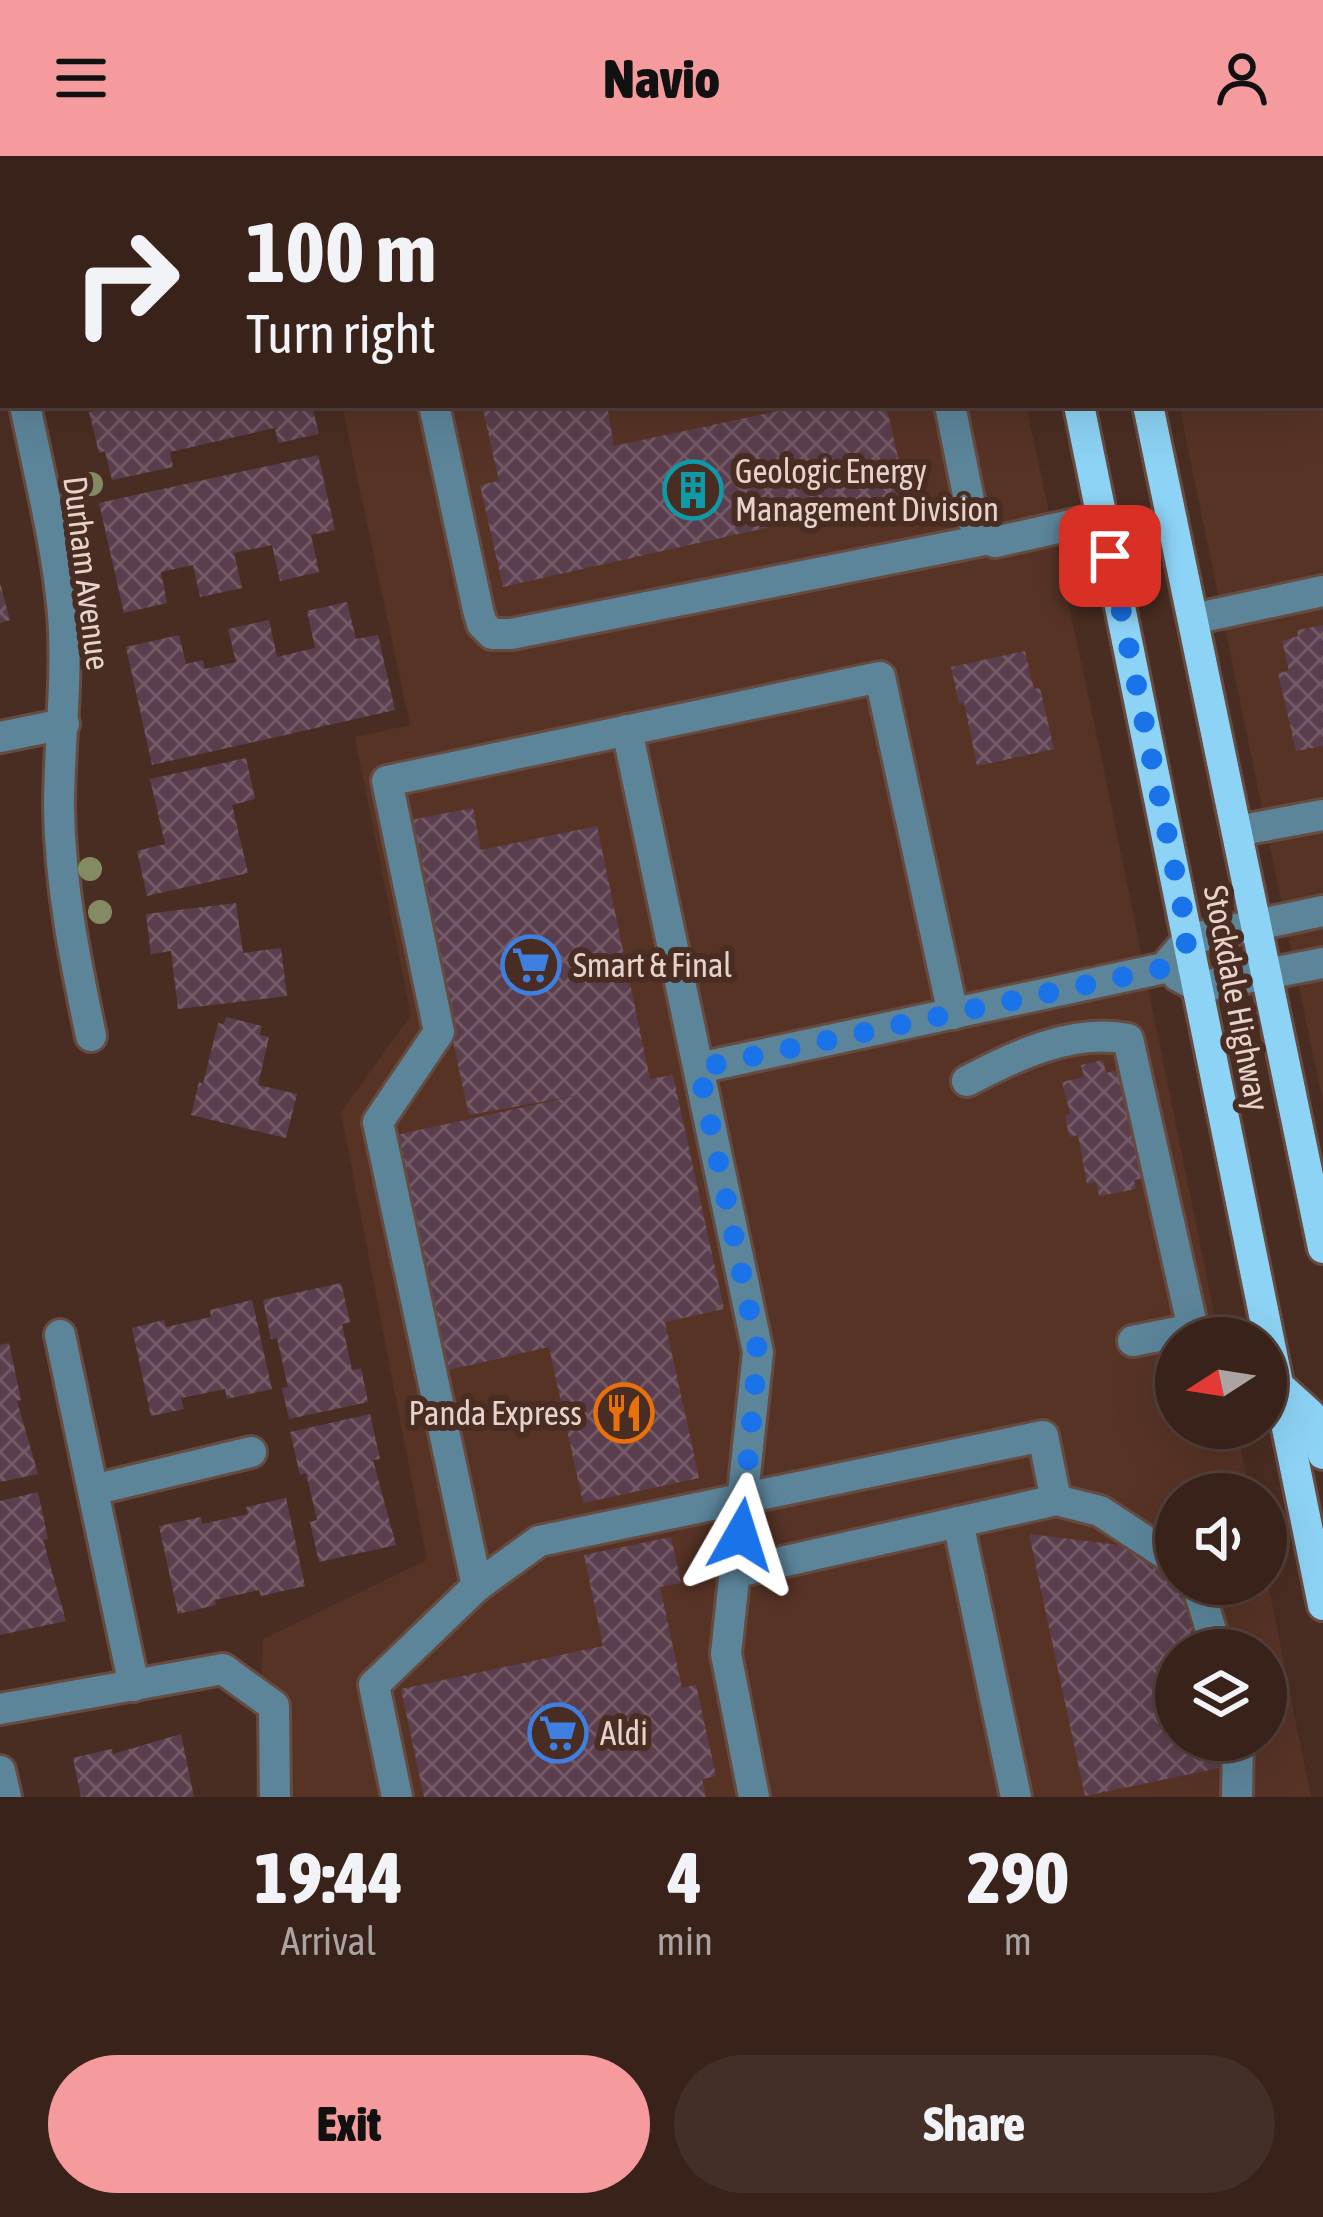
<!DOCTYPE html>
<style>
:root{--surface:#38221a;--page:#432f27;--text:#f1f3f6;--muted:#aba4a2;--line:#523f39;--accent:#f59b9d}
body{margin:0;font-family:"Asap Condensed",sans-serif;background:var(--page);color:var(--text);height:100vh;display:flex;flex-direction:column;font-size:45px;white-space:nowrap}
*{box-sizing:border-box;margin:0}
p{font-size:39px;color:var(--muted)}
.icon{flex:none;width:66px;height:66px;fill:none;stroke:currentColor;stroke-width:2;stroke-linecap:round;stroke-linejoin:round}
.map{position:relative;height:1641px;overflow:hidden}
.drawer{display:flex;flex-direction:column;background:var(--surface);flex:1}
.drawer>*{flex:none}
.top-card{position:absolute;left:0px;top:0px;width:1323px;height:252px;box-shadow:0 12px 48px #0002,0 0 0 3px var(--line);background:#38221a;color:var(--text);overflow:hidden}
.needle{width:78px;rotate:258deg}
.buttons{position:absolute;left:1155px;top:1161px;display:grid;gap:24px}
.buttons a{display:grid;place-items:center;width:132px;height:132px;border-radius:50%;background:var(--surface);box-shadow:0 12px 48px #0002,0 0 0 3px var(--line);font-size:60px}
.pin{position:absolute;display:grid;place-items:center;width:102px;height:102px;color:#fff;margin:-51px;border-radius:24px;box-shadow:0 6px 18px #0006}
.me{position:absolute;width:132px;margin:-66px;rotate:6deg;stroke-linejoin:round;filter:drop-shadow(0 0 9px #0008)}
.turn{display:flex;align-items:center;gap:42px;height:252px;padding:0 48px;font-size:54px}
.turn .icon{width:156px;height:156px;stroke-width:2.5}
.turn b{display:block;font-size:84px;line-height:102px}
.eta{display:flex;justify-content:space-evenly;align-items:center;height:204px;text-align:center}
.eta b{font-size:72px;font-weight:800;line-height:84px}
.cta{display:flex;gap:24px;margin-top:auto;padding:24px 48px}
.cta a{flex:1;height:138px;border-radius:72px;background:var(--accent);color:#111;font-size:48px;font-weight:800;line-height:138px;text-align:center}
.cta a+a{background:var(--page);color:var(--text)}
header{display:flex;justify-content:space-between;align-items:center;height:156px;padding:0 48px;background:var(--accent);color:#111;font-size:54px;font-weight:800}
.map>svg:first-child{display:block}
.built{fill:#573326;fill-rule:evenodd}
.building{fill:url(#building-cross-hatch)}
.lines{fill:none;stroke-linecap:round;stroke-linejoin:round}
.minor-casing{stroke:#664b41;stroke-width:36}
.major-casing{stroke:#664b41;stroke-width:36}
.minor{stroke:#5c859a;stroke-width:30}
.major{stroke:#8dd3f5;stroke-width:30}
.tree{fill:#848b63}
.route{stroke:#1a73e8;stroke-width:21;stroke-dasharray:0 37.8}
.labels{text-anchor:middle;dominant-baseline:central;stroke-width:12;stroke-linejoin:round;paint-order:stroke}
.poi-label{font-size:33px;fill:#e6d3cc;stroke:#4a2d22;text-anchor:start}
.street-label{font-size:33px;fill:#e6d3cc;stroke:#4a2d22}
</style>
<header><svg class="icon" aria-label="menu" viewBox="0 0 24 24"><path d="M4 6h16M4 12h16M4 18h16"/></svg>Navio<svg class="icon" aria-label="person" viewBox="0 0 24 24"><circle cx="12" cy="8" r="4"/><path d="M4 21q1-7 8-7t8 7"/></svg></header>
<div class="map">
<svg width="1323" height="1641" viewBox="0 0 1323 1641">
<defs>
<pattern id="building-cross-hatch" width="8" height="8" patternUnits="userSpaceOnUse" patternTransform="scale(3)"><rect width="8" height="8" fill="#5b3e4d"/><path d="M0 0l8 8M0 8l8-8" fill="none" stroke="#735965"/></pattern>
</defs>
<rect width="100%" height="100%" fill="#4a2d22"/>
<g class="built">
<path d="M288 0H975V3H289Z"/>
<path d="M1127 0H1323V947L1179 249H1320V3Z"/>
<path d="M342 249H1026L1103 609 1219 1182H1176V1272H1237L1250 1338H1176V1428H1266V1417L1311 1641H256L263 1483 427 1404 341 956 411 859 355 581 410 569ZM1176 1494H1266V1584H1176Z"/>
</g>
<g class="building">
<path d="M95 249H312L319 278 278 287 275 272 170 296 173 311 112 324 105 295 99 297 89 256 96 254Z"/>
<path d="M482 249H607L614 290 778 255 777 249H886L907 340 503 431 480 329 499 325Z"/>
<path d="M318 299 335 374 311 379 319 416 280 425 272 389 234 397 242 432 200 441 193 409 161 416 167 447 124 457 99 347Z"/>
<path d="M0 427 10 464 0 467Z"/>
<path d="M347 446 356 483 378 479 395 554 152 609 126 491 179 479 186 508 203 504 205 513 236 506 228 473 269 464 277 501 315 492 307 455Z"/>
<path d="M1323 469V590L1296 595 1278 517 1289 515 1282 485 1298 480 1297 474Z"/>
<path d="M1025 495 1034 533 1040 532 1054 593 977 610 964 546 959 548 951 511Z"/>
<path d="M246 602 255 643 232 649 248 717 147 740 137 695 165 688 150 623Z"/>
<path d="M473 652 481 694 597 670 650 923 673 919 724 1153 665 1166 699 1322 583 1347 549 1191 448 1214 396 979 584 938 469 959 405 665Z"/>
<path d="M236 747 243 797 281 792 287 840 178 853 171 795 151 798 146 758Z"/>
<path d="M226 861 262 870 260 879 269 881 258 929 297 938 286 982 191 959 199 926 203 928 218 867 224 868Z"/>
<path d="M1103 904 1106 917 1126 912 1150 1021 1134 1024 1136 1033 1099 1040 1096 1026 1087 1028 1078 979 1069 981 1065 960 1070 957 1062 926 1084 921 1081 909Z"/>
<path d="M341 1127 350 1166 342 1168 352 1214 361 1212 368 1246 289 1263 282 1232 288 1231 277 1182 271 1183 263 1144Z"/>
<path d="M252 1144 272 1233 227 1243 225 1233 181 1242 184 1253 151 1260 132 1172 164 1164 166 1171 211 1161 210 1154Z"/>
<path d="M9 1187 21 1244 17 1245 38 1318 0 1326V1189Z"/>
<path d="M370 1258 380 1303 373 1304 396 1389 319 1406 310 1366 317 1364 306 1317 300 1319 290 1276Z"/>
<path d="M38 1336 48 1383 43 1384 66 1465 0 1479V1345Z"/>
<path d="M286 1342 305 1430 261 1440 259 1434 215 1444 216 1449 178 1458 159 1370 201 1361 202 1368 248 1358 246 1351Z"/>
<path d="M1029 1378 1176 1396V1428H1188L1184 1433 1196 1494H1176V1584H1213L1219 1612 1085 1640Z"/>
<path d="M671 1381 681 1427 660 1431 682 1532 696 1529 716 1620 702 1623 706 1641H424L401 1533 603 1490 584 1399Z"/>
<path d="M181 1578 194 1641H81L73 1602 112 1593 113 1598Z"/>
</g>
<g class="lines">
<g class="minor-casing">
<g id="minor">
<path d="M382 0 383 3"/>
<path d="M1000 3 1016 0"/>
<path d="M1320 75 1323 76"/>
<path d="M0 127 3 141"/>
<path d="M25 249C39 318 57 388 63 458 68 523 59 587 59 652 60 729 75 804 91 880"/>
<path d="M434 249 478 454 482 468 492 478H511L989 383"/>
<path d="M950 249 973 364 981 379 995 386 1102 362"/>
<path d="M1193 463 1323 435"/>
<path d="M627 574 758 1196 726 1498 754 1641"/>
<path d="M0 581 64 568"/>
<path d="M1237 675 1323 659"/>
<path d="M1178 820 1199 831 1323 807"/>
<path d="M699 912 1164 812 1189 783 1323 755"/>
<path d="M967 925C1014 900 1073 872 1128 883L1193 1173 1133 1185"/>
<path d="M60 1179 134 1530"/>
<path d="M93 1334 251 1296"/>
<path d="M1056 1344 1100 1355 1176 1405"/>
<path d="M958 1366 1016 1641"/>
<path d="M1197 1428 1217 1494"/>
<path d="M477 1430 378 966 439 876 387 625 880 521 953 858"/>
<path d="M0 1553 223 1513 274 1550 275 1641"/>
<path d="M0 1615 6 1641"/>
<path d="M397 1641 374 1529 477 1430 539 1385 1043 1280 1056 1344 737 1416"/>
<path d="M1237 1641 1238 1584"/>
</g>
</g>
<g class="major-casing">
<g id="major">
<path d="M1027 0 1028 3"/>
<path d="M1096 0 1097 3"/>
<path d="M1079 249 1323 1449"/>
<path d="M1148 249 1323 1092"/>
<path d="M1278 1229 1310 1258 1323 1298"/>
</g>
</g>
<use href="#minor" class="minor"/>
<use href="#major" class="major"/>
</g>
<g class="tree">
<circle cx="91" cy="328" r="12"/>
<circle cx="90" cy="713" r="12"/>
<circle cx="100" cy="756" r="12"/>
</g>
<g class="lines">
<path class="route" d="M741 1379 758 1196 699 912 1164 812 1189 784 1110 400"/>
</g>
<defs>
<g id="building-ring" transform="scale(3)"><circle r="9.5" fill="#4a2d22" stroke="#0f9aa8" stroke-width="1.5"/><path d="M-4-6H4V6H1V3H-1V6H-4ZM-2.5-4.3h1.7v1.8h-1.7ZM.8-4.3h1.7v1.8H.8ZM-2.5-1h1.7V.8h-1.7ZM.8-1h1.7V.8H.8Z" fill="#0f9aa8"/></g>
<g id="supermarket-ring" transform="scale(3)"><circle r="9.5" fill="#4a2d22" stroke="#3f7fe0" stroke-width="1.5"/><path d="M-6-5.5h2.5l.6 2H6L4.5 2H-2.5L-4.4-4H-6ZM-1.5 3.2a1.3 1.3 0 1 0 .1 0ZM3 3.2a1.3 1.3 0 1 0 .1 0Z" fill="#3f7fe0"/></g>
<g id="restaurant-ring" transform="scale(3)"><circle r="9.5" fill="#4a2d22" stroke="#e8710a" stroke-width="1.5"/><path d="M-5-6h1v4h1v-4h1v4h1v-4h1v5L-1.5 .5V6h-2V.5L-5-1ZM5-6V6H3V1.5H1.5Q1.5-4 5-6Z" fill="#e8710a"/></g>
</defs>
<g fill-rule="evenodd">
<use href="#building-ring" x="693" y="334"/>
<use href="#supermarket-ring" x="531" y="809"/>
<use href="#restaurant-ring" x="624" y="1257"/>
<use href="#supermarket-ring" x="558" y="1577"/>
</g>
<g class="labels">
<g class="poi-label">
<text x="735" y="315">Geologic Energy<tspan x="735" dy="38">Management Division</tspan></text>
<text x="573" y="809">Smart &amp; Final</text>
<text x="582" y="1257" text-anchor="end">Panda Express</text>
<text x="600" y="1577">Aldi</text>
</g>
<g class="street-label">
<text transform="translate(87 417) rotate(83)">Durham Avenue</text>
<text transform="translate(1237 842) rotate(79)">Stockdale Highway</text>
</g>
</g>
</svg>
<div class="buttons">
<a><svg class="needle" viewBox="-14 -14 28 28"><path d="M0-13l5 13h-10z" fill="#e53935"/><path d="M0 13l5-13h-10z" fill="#aba4a2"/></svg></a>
<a><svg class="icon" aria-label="sound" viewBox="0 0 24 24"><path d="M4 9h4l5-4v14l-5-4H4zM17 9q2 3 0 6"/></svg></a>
<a><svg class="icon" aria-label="layers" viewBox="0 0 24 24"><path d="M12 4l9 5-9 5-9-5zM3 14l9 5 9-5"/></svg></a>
</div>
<div class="pin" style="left:1110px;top:400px;background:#d93025"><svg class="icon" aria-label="arrive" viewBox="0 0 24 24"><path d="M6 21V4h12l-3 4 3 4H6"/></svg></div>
<svg class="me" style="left:741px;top:1379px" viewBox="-20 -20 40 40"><path d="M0-17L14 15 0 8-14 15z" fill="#1a73e8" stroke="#fff" stroke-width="4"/></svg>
<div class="top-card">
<div class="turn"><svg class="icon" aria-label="right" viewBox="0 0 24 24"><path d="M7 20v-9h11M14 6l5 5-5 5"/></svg><div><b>100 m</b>Turn right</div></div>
</div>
</div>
<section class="drawer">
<div class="eta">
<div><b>19:44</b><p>Arrival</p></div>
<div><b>4</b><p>min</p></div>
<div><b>290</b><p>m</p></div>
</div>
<div class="cta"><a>Exit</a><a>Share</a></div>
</section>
